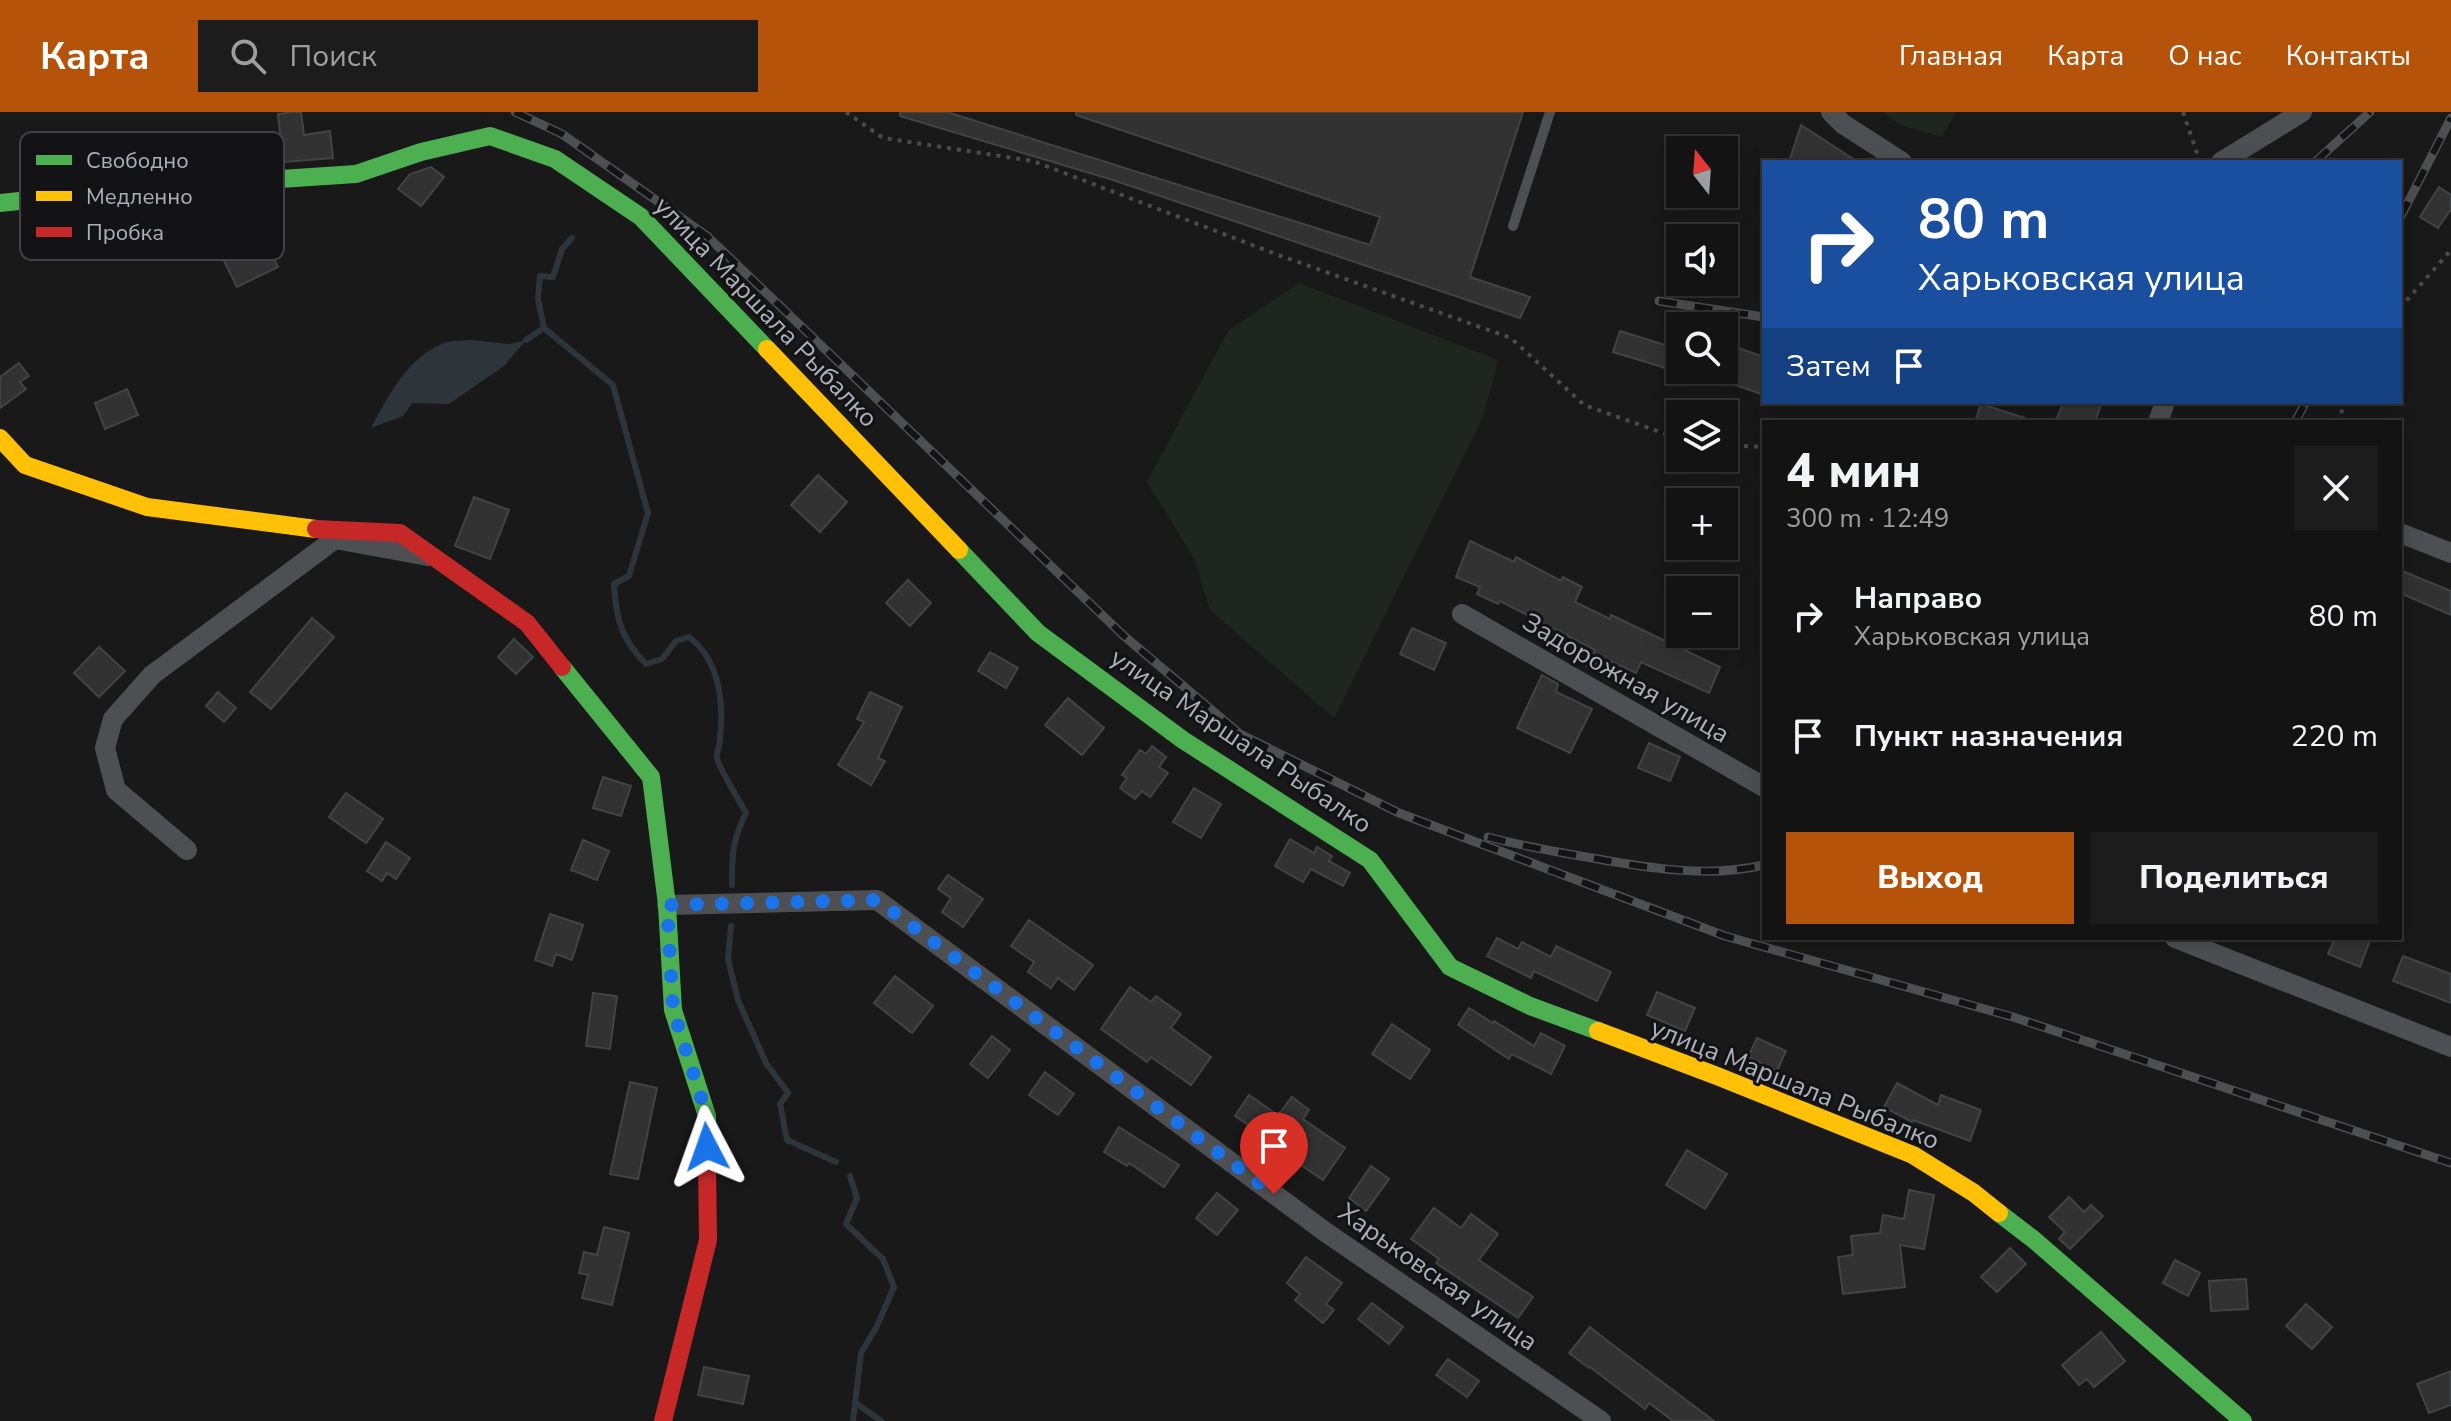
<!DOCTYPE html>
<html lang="ru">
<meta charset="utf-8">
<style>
:root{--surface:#131313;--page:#1c1c1c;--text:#f1f3f6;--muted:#9d9ea0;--line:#323233;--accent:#b45309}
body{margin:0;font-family:"Nunito Sans",sans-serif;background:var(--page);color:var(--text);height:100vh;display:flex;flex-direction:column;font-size:30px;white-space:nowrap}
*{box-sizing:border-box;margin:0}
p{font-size:26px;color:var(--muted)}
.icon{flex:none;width:44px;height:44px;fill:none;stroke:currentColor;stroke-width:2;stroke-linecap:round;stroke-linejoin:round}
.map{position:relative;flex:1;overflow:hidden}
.drawer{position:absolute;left:1762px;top:308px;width:640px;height:520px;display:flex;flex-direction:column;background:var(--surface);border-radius:0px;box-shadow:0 4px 20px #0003,0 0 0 2px var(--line)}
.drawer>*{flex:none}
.guide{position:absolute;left:1762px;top:48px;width:640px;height:244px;border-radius:0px;box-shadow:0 4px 20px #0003,0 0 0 2px var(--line);background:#1a4fa0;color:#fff;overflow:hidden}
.needle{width:52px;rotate:343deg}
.controls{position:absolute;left:1666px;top:24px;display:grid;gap:16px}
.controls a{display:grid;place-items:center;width:72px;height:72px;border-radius:0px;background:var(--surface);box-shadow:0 4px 20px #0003,0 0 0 2px var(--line);font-size:40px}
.pin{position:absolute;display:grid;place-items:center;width:68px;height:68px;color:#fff;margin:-82px -34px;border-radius:50% 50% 50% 0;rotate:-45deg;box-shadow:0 0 8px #0007}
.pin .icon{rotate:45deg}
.me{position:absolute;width:88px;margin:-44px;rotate:356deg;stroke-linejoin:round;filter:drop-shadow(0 0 6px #0008)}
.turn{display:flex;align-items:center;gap:28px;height:168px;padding:0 24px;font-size:36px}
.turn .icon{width:104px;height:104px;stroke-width:2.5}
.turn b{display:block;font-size:56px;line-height:68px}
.then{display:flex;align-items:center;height:76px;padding:0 24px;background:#0003;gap:16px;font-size:30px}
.round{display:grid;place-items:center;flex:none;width:84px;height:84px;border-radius:0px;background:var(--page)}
.summary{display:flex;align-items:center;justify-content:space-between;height:136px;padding:0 24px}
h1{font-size:48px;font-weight:800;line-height:60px}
.primary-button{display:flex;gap:16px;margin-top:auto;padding:16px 24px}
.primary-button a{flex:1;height:92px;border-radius:0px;background:var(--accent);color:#fff;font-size:32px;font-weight:800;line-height:92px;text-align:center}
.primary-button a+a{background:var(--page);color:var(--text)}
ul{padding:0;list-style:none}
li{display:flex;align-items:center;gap:24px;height:120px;padding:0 24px}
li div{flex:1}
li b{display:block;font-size:30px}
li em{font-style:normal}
header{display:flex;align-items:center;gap:48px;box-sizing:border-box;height:112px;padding:0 40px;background:var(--accent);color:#fff}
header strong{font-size:38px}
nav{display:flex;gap:44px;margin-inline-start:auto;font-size:28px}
.search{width:560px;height:72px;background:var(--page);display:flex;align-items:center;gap:20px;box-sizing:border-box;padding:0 28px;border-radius:0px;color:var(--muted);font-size:30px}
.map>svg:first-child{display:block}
.green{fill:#1f2620}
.water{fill:#2d353b}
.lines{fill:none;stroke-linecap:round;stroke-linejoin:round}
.stream{stroke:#2d353b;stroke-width:6}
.building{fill:#323233;stroke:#414345;stroke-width:2}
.path{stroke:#494b4d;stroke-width:4;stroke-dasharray:4 6;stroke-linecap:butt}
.lane{stroke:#4d4f52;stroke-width:10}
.street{stroke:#4d4f52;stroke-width:20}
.fast{stroke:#4caf50;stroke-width:18}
.slow{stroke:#ffc107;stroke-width:18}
.jam{stroke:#c62828;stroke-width:18}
.rail-casing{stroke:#4e4f50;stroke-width:9}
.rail{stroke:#131315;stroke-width:6;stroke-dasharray:18;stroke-linecap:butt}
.route{stroke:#1a73e8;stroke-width:14;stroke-dasharray:0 25.2}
.labels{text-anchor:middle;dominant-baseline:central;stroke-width:6;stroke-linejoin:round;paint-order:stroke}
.street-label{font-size:26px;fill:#abb0b9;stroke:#131315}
.key{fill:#131315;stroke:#414246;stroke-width:2}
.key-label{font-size:22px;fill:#abb0b9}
</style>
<header>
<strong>Карта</strong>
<div class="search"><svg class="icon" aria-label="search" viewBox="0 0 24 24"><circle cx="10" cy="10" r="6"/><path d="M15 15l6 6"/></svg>Поиск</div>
<nav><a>Главная</a><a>Карта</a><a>О нас</a><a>Контакты</a></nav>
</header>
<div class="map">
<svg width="2451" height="1309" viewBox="0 0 2451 1309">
<rect width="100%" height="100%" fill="#191919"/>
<g class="green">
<path d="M1882 0H1956L1942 25 1900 13Z"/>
<path d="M1299 171 1498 248 1483 305 1334 606 1210 498 1195 448 1147 370 1228 219Z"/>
</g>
<path class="water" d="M471 228 509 232 526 228 504 254 449 292 412 291 403 304 371 316C389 283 405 250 439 233 448 228 461 229 471 228Z"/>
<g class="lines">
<g class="stream">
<path d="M544 216 538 187 540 164 553 165 562 137 572 126"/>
<path d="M526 228 544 216 613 273 648 401 629 464 614 472C616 507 621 527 646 552L662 547 676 529 689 525C720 549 724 590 720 627 720 633 716 640 717 646 718 654 741 692 746 701 732 729 732 743 732 773"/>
<path d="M731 814 728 847 738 888 766 951 788 981 780 992 787 1028 836 1050"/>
<path d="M850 1064 857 1086 846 1112 883 1147 894 1175 876 1216 861 1241 853 1309"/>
<path d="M856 1291 881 1309"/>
</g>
</g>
<g class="building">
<path d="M293 0H301L304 23 330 19 333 46 283 50 278 2Z"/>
<path d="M900 0H947L1370 133 1380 105 1076 3V0H1523L1470 165 1530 185 1520 206 1113 68 900 4Z"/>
<path d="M1801 13 1858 50H1789Z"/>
<path d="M431 55 444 65 421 94 398 77 410 62Z"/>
<path d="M2439 75 2451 83V97L2438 116 2420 105Z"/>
<path d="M261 119 278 155 237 175 219 139Z"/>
<path d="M1620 219 1678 237 1672 258 1613 240Z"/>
<path d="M1724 231 1764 245V283L1724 269Z"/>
<path d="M19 251 29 264 20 270 26 277 0 296V265Z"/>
<path d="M127 277 138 303 105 317 95 291Z"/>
<path d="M2064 290H2102L2095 310H2055Z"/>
<path d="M1981 292 2025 306V310H1975Z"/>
<path d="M818 363 847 390 820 420 791 393Z"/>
<path d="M474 385 509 398 490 447 455 434Z"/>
<path d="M1470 429 1514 450 1516 445 1561 469 1563 465 1582 475 1575 490 1610 507 1611 503 1720 555 1709 581 1641 550 1636 561 1610 549 1603 562 1587 554 1595 538 1500 489 1498 492 1477 482 1480 475 1456 465Z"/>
<path d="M2400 458 2451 479V503L2400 481Z"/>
<path d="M908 468 931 491 910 514 886 491Z"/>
<path d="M312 506 334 525 271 597 250 580Z"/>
<path d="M1412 516 1446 531 1434 558 1400 542Z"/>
<path d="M514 527 533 545 516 562 498 545Z"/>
<path d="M99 535 125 559 99 585 74 561Z"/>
<path d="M990 540 1018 556 1006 576 978 559Z"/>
<path d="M1542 563 1558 572 1556 580 1592 597 1570 641 1517 616Z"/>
<path d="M218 580 236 596 224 610 206 594Z"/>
<path d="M870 580 902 595 878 646 885 649 871 673 838 653 864 610 857 607Z"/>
<path d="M1068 586 1104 616 1082 643 1045 613Z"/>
<path d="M1649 631 1680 645 1670 669 1638 656Z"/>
<path d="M1152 634 1166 645 1159 655 1168 661 1150 685 1142 679 1135 687 1120 676 1127 666 1122 663 1140 638 1146 642Z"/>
<path d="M603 665 631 674 621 704 593 696Z"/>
<path d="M1194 676 1221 692 1201 726 1173 710Z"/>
<path d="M346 681 383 707 366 731 329 705Z"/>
<path d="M1290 727 1314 741 1317 735 1332 744 1329 749 1350 761 1343 774 1311 757 1303 770 1275 754Z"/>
<path d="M583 728 609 739 597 768 571 758Z"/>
<path d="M386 730 410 746 396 767 387 761 382 769 367 759Z"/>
<path d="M948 763 983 787 963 815 942 800 951 786 938 777Z"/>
<path d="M550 802 583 813 572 848 556 842 552 854 535 848Z"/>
<path d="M1029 808 1093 853 1074 878 1058 866 1051 876 1028 860 1034 850 1011 834Z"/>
<path d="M1497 826 1518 837 1522 830 1551 845 1556 834 1611 860 1597 889 1534 859 1531 866 1487 844Z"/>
<path d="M2335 826H2371L2360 855 2328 842Z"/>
<path d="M2403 844 2451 862V891L2393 869Z"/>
<path d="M895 864 933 894 912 921 874 891Z"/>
<path d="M1130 875 1151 890 1156 884 1181 902 1171 916 1211 945 1191 973 1151 945 1147 950 1101 917Z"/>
<path d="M1657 880 1695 896 1685 919 1647 903Z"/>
<path d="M593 881 617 884 610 937 586 934Z"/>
<path d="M1469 896 1493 911 1494 909 1534 934 1541 921 1565 934 1551 962 1512 942 1509 947 1458 913Z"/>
<path d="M1392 912 1430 938 1410 967 1372 942Z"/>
<path d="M992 924 1010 938 988 966 970 952Z"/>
<path d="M1757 926 1786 939 1777 959 1748 945Z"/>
<path d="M1045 960 1074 982 1058 1003 1029 983Z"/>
<path d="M630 970 657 976 638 1067 610 1062Z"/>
<path d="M1897 971 1938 993 1941 983 1981 998 1970 1029 1913 1008 1912 1010 1884 995Z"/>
<path d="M1249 983 1278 1003 1292 985 1309 998 1303 1007 1345 1036 1323 1068 1301 1053 1303 1050 1235 1004Z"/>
<path d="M1119 1015 1179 1053 1164 1075 1129 1051 1127 1054 1104 1040Z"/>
<path d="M1687 1038 1727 1062 1705 1097 1666 1073Z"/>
<path d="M1371 1054 1389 1067 1366 1099 1349 1086Z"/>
<path d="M1909 1078 1934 1083 1924 1137 1900 1133 1905 1175 1843 1182 1838 1145 1853 1143 1851 1124 1880 1121 1883 1103 1904 1107Z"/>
<path d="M1217 1081 1238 1098 1217 1123 1196 1106Z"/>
<path d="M2069 1085 2084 1100 2091 1093 2103 1104 2070 1137 2059 1127 2065 1120 2049 1105Z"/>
<path d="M1434 1096 1461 1116 1471 1102 1498 1122 1479 1148 1533 1185 1518 1206 1436 1151 1439 1147 1411 1127Z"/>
<path d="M604 1115 629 1121 612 1193 582 1186 588 1163 579 1161 584 1140 597 1143Z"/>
<path d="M2010 1136 2026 1152 1997 1180 1981 1165Z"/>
<path d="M1306 1145 1342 1171 1326 1192 1334 1198 1323 1211 1295 1188 1300 1182 1287 1171Z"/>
<path d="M2175 1148 2200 1161 2188 1184 2163 1171Z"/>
<path d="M2246 1167 2248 1197 2211 1199 2209 1169Z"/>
<path d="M1372 1191 1403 1215 1389 1232 1358 1207Z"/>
<path d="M2306 1192 2332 1215 2312 1237 2286 1214Z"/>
<path d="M1590 1215 1609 1230 1714 1309H1673L1649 1291 1645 1297 1590 1255 1589 1256 1569 1241Z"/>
<path d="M2101 1220 2125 1249 2094 1275 2087 1267 2079 1273 2062 1253Z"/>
<path d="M1448 1247 1479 1269 1467 1285 1436 1263Z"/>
<path d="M704 1255 749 1264 743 1292 698 1283Z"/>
<path d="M2451 1259V1293L2429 1301 2417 1272Z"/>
</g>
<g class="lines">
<g class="path">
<path d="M846 0 883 26 1033 49 1281 144 1511 226 1584 293 1680 327"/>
<path d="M2183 0 2200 50"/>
<path d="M2400 196 2451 138"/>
<path d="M2336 310 2347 290"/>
<path d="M1724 333 1764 335"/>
</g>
<path class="lane" d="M1513 114 1550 0"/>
<g class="street">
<path d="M1831 0 1843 12 1902 50"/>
<path d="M2221 50 2302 0"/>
<path d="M2158 310 2165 290"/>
<path d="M2400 421 2451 441"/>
<path d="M1462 502 1764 675"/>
<path d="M187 738 116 678 105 636 113 607 152 563 335 427 428 444"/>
<path d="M667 793 877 788 1324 1119 1601 1309"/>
<path d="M2175 826 2451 935"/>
</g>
<g class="fast">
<path d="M0 91 132 77 356 62 421 40 490 24 555 47 641 105 767 237"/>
<path d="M959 438 1038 521 1183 628 1370 748 1450 855 1530 894 1598 919"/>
<path d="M562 555 651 665 667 793 673 898 707 1004V1050"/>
<path d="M1999 1101 2033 1127 2243 1309"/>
</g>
<g class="slow">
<path d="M767 237 959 438"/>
<path d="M0 326 25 353 147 395 316 417"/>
<path d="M1598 919 1717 964 1913 1043 1974 1081 1999 1101"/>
</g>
<g class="jam">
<path d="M316 417 400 421 527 511 562 555"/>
<path d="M663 1309 708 1128 707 1050"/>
</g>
<g class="rail-casing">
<g id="rail">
<path d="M515 0 562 22 707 124 1124 524 1240 622 1399 701 1725 824 2013 905 2451 1051"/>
<path d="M2315 50 2370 0"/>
<path d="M2400 106 2451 6"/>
<path d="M1659 189 1764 205"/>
<path d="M2295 310 2306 290"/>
<path d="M1488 725C1522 734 1557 740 1592 746 1648 756 1707 766 1764 753"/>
</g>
</g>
<use href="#rail" class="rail"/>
</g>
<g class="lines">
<path class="route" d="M707 1035V1004L673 898 667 793 877 788 1274 1082"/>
</g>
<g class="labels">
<g class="street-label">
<text transform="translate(766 200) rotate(46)">улица Маршала Рыбалко</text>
<text transform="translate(1626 566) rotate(30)">Задорожная улица</text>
<text transform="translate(1241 629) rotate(34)">улица Маршала Рыбалко</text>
<text transform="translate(1795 972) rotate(22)">улица Маршала Рыбалко</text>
<text transform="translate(1438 1165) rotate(35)">Харьковская улица</text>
</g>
</g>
<rect x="20" y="20" width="264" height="128" rx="12" class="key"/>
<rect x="36" y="43" width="36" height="10" fill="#4caf50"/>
<rect x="36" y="79" width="36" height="10" fill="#ffc107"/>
<rect x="36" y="115" width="36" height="10" fill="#c62828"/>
<g class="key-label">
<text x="86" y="56">Свободно</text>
<text x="86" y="92">Медленно</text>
<text x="86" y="128">Пробка</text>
</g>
</svg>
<div class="controls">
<a><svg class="needle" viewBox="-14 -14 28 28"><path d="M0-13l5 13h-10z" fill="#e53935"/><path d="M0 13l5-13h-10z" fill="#9d9ea0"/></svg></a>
<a><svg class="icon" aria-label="sound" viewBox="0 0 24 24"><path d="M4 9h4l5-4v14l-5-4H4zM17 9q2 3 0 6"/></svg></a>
<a><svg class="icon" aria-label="search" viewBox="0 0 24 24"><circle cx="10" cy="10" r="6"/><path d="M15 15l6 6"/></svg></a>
<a><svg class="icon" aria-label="layers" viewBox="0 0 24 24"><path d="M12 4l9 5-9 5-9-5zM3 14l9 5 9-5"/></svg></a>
<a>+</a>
<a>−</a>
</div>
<div class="pin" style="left:1274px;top:1082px;background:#d93025"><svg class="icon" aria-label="arrive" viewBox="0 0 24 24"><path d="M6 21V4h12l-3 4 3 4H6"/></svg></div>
<svg class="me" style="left:707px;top:1035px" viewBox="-20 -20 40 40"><path d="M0-17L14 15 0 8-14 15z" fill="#1a73e8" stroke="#fff" stroke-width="4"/></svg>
<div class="guide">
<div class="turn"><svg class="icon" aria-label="right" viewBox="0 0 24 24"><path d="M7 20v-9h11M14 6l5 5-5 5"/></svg><div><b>80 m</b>Харьковская улица</div></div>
<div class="then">Затем<svg class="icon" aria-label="arrive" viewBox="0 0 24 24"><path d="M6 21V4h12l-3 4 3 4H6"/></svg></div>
</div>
<section class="drawer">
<div class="summary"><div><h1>4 мин</h1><p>300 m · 12:49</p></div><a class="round"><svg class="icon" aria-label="close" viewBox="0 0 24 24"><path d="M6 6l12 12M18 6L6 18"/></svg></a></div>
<ul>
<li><svg class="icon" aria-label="right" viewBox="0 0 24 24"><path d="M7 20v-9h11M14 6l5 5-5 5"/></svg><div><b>Направо</b><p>Харьковская улица</p></div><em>80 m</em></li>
<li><svg class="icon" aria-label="arrive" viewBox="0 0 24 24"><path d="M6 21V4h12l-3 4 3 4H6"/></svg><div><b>Пункт назначения</b></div><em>220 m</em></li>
</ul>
<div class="primary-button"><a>Выход</a><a>Поделиться</a></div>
</section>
</div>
